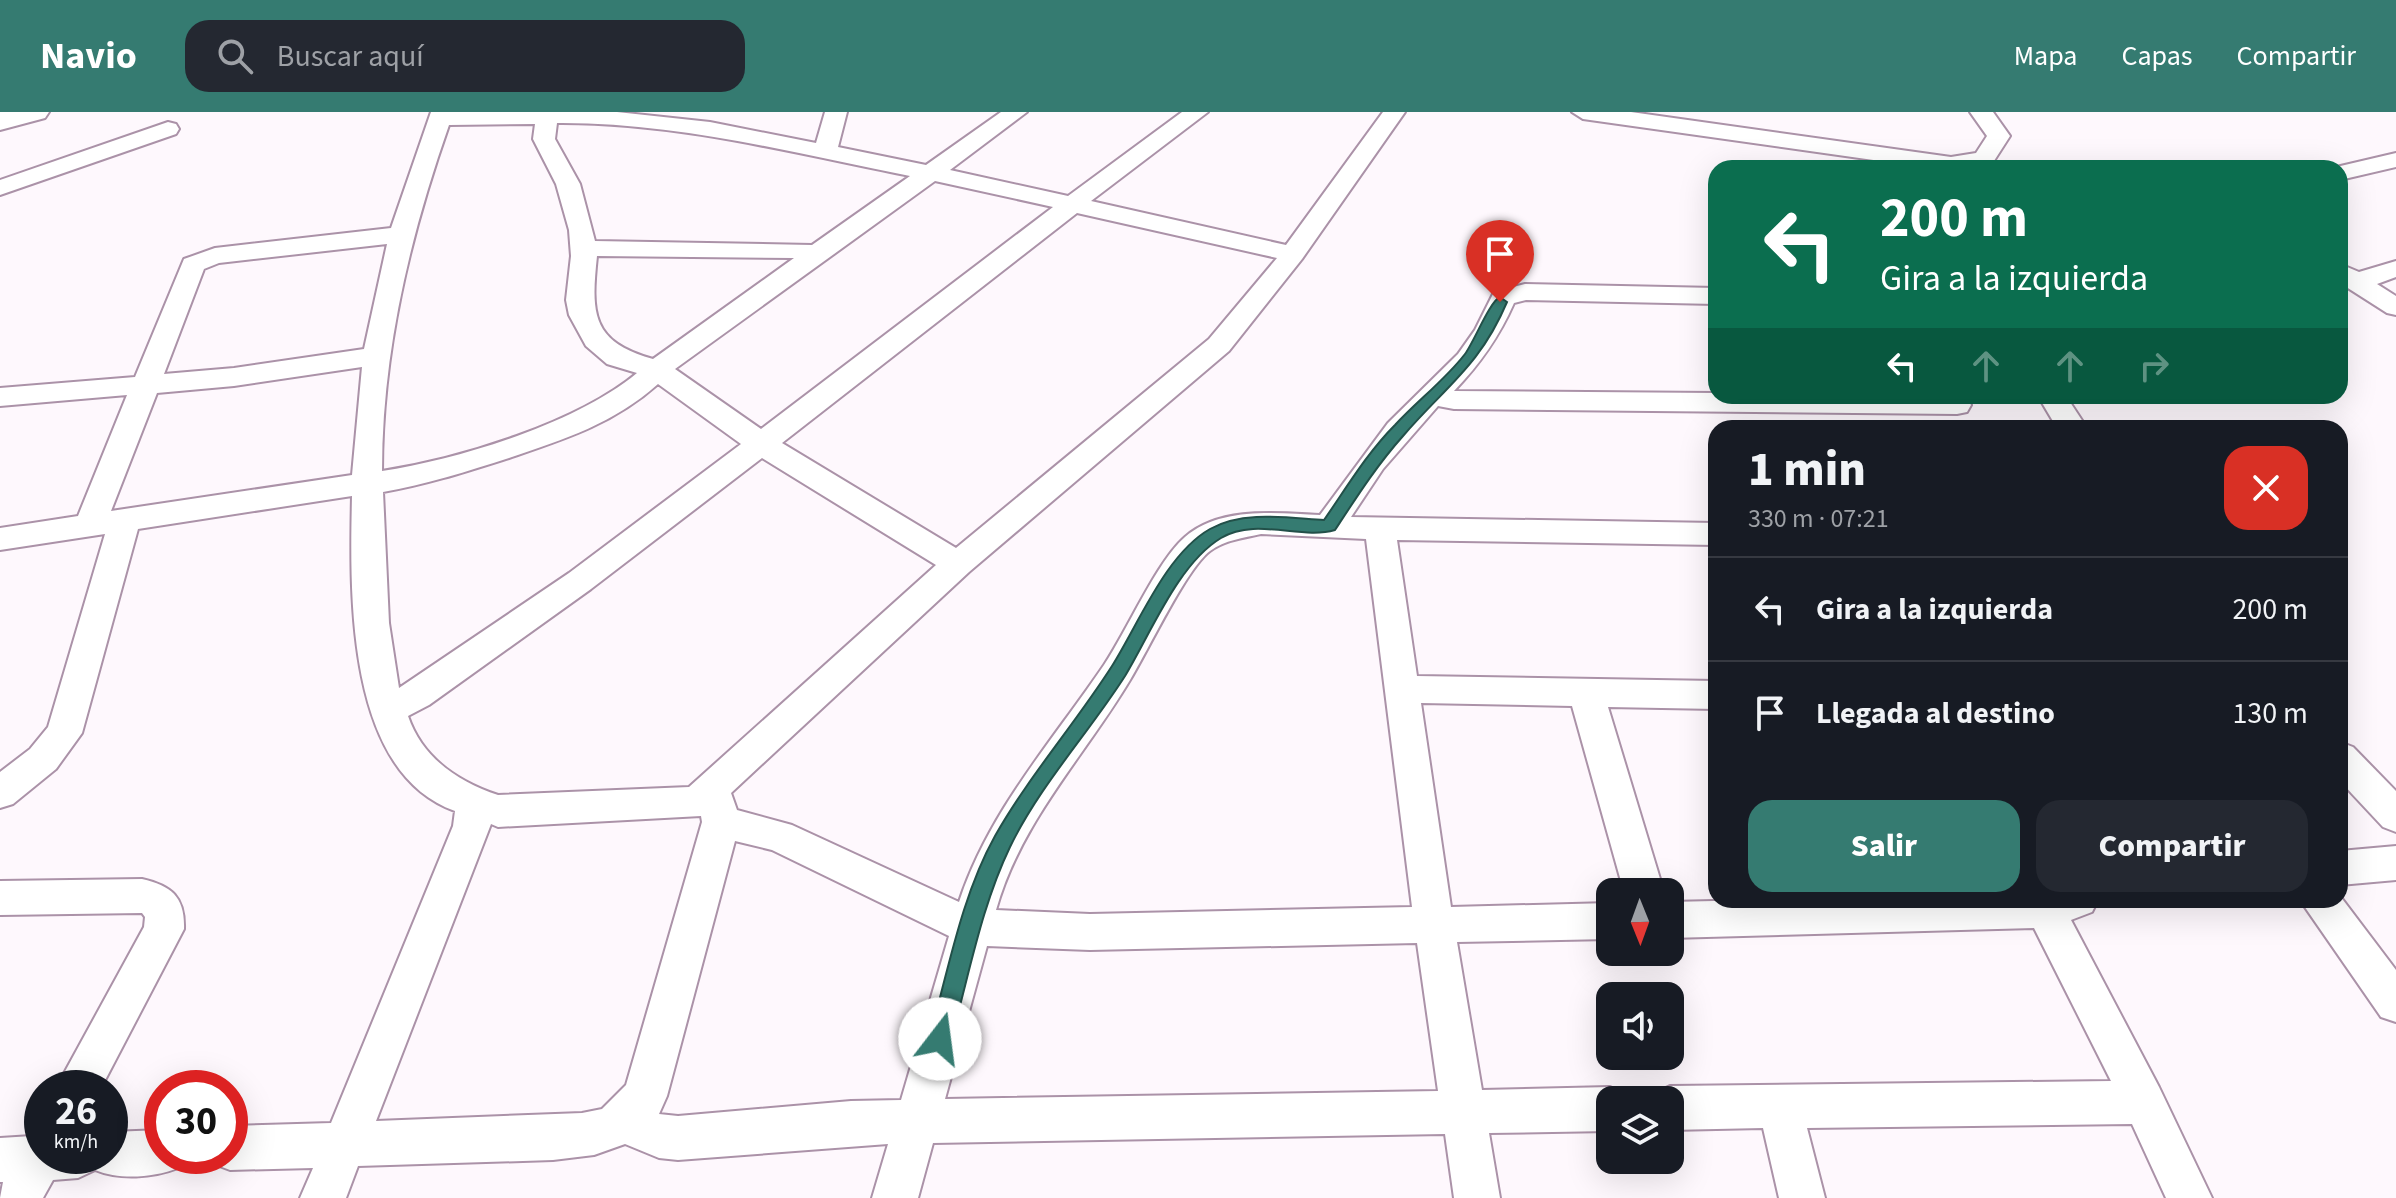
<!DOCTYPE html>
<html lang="es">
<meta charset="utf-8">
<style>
:root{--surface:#171b24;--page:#242831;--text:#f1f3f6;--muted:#9ea1a6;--line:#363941;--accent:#357b71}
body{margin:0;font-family:"Source Sans 3",sans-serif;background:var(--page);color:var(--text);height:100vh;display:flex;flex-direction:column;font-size:30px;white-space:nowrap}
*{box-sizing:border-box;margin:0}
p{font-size:26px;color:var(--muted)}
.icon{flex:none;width:44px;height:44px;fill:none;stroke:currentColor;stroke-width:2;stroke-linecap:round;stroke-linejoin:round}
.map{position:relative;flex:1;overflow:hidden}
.panel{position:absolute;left:1708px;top:308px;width:640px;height:488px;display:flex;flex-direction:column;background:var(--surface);border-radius:24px;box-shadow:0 8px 32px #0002}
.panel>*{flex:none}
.guide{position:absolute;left:1708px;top:48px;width:640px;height:244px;border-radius:24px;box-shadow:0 8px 32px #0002;background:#0b6e4f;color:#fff;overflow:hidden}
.needle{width:52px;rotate:179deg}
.buttons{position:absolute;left:1596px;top:766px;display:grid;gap:16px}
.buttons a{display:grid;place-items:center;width:88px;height:88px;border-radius:16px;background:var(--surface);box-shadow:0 8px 32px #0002;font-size:40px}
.speed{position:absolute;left:24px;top:958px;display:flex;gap:16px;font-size:40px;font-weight:700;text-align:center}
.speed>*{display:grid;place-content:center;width:104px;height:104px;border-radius:50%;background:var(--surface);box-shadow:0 8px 32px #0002;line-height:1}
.speed small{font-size:20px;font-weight:400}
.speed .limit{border:12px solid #d22;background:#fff;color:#111}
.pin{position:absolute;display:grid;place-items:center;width:68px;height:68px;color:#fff;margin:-82px -34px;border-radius:50% 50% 50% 0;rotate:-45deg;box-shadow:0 0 8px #0007}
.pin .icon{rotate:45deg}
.me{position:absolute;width:88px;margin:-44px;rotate:15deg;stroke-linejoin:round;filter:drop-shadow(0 0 6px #0008)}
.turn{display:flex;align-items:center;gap:28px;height:168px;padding:0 40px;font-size:36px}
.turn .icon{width:104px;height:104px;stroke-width:2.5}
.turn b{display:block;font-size:56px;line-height:68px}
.lanes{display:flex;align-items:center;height:76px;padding:0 40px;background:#0003;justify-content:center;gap:40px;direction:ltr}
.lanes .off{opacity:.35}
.round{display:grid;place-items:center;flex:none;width:84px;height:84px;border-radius:24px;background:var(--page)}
.head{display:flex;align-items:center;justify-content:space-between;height:136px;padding:0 40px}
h1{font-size:48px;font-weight:800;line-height:60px}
.primary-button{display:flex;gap:16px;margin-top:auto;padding:16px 40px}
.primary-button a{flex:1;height:92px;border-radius:24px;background:var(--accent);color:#fff;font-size:32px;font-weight:800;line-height:92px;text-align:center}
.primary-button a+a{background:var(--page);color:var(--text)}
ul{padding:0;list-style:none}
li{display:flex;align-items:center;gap:24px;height:104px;padding:0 40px;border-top:2px solid var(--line)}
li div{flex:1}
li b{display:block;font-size:30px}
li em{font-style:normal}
header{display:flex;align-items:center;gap:48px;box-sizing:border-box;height:112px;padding:0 40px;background:var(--accent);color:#fff}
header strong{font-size:38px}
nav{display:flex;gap:44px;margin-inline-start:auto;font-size:28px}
.search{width:560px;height:72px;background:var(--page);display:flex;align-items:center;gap:20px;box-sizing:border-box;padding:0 28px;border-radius:24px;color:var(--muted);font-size:30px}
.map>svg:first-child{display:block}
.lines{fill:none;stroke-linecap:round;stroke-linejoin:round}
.minor-casing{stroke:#ab92a8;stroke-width:4}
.highway-casing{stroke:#ab92a8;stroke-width:4}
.minor{fill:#fff;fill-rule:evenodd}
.highway{fill:#fff;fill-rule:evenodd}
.route{fill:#357b71;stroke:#225049;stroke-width:2}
</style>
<header>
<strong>Navio</strong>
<div class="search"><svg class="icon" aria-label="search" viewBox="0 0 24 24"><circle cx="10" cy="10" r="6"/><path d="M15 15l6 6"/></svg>Buscar aquí</div>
<nav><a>Mapa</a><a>Capas</a><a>Compartir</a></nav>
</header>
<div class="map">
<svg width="2396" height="1086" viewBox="0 0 2396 1086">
<rect width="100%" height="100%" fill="#fef8fd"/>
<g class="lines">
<g class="minor-casing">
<g id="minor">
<path d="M431 0H617L710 10 816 31 825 0H847L838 35 926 53 1001 0H1027L950 58 1068 84 1182 0H1208L1091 89 1286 133 1383 0H1405L1302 147 1229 239 969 460 731 681 737 698 792 713 959 790C989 699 1051 631 1104 553 1127 519 1157 449 1185 425 1220 394 1278 401 1320 403L1388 311 1458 242 1475 218 1494 180 1525 172 1716 176V192L1526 188 1514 191C1499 225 1480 252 1454 279L1716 281V284H1958L1967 286 1971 293 1967 300 1957 302 1454 297 1438 294 1383 357 1351 405 1716 411V433L1397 428 1417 564 1716 569V597L1608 595 1664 780H1624L1572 594 1421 591 1451 795 1610 791V827L1457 830 1482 978 1610 975 1625 982 1628 988H1610V1019L1489 1021 1500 1086H1454L1445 1022 933 1031 918 1086H872L888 1032 678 1048 659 1046 625 1032 594 1043 553 1048 358 1054 346 1086H300L313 1056 230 1058 214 1052 211 1044H230V1014L331 1011 453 714 455 699C345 660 350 480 352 384L138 417 82 621 56 657 13 692 0 696V660L30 637 48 615 105 422 0 438V416L78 404 127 283 0 294V276L135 265 184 147 215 136 391 116ZM557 11C676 10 794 41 910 64L812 133 595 129 580 72 555 27ZM535 12 533 27 556 72 569 118 571 144 566 188 569 203 586 234 607 252 637 261C577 311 460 347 382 359 382 240 410 124 449 13ZM935 69 1053 95 761 317 675 257ZM1077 101 1277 146 1209 227 956 436 782 331ZM387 132 364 237 234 256 164 262 204 157 219 151ZM597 144 794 146 653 247C591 230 591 201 597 144ZM362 255 352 363 111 399 157 281 234 274ZM658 272 741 332 569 461 399 576 389 511 383 380C425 373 468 359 509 346 565 327 613 312 658 272ZM762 346 936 453 689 675 498 683C459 670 422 646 408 604L429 593 591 477ZM1261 422 1366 427 1412 795 1090 802 996 798C1021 709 1084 645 1130 568 1148 539 1186 457 1210 439 1225 428 1243 426 1261 422ZM701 704 702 710 626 973 602 997 582 1001 376 1009 491 712 498 715ZM735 729 772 738 949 824 901 988 851 989 678 1004 659 1002 667 984ZM1417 831 1438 979 945 987 987 834 1090 838Z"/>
<path d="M1572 0H1631L1951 45 1976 41 1987 24 1970 0H1993L2010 24 1992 52 1971 56H1930L1583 7Z"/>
<path d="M168 10 176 12 179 17 176 22 0 83V68Z"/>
<path d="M2396 41V55L2340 68V56H2332Z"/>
<path d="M2396 149V165L2377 172 2396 184V203L2387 201 2340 171V152L2359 160Z"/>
<path d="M2038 284H2066L2087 316H2057Z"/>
<path d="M2340 630 2353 635 2396 679V720L2383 715 2340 669Z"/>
<path d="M2396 734V768L2340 773V739Z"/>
<path d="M142 767C172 774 185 785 184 817L101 976H56L144 815 145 805 142 801 0 803V769Z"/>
<path d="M2340 784 2396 858V910L2381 905 2300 788H2340Z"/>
<path d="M1757 788H2098L2092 800 2071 808 2159 975 2212 1086H2166L2132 1012 1807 1016 1825 1086H1779L1763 1016 1670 1018V988H1652L1655 981 1670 974 2111 969 2034 816 1670 826V790Z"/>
<path d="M162 1018V1044H183L178 1056C153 1066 119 1068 95 1058L78 1066 53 1068 43 1086H0L3 1070H0V1026L32 1024 42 1020V1044H110V1020Z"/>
</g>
</g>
<g class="highway-casing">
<path id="highway" d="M0 0H49L45 6 0 18Z"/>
</g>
<use href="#minor" class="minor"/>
<use href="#highway" class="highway"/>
</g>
<path class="route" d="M1500 185 1507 190C1480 254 1446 274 1403 324 1377 353 1356 386 1335 418 1301 428 1256 405 1221 426 1178 452 1151 521 1125 564 1088 622 1040 673 1010 735 981 795 969 864 951 927L948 935 940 938 932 935 929 927C948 860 961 785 995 724 1029 664 1075 612 1112 554 1139 511 1166 442 1210 417 1243 398 1289 406 1324 408 1347 375 1367 341 1395 313 1417 289 1445 268 1465 242 1474 230 1490 189 1500 185Z"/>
</svg>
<div class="buttons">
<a><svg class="needle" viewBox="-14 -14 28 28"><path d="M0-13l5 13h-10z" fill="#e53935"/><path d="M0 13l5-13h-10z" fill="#9ea1a6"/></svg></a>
<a><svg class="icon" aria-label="sound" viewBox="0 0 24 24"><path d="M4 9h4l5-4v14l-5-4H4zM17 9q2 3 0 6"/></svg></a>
<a><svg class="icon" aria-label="layers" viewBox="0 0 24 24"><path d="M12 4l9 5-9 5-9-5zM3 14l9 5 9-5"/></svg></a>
</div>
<div class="speed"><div>26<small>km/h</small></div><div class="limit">30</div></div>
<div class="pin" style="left:1500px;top:190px;background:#d93025"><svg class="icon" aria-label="arrive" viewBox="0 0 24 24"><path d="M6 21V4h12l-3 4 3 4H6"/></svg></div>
<svg class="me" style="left:940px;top:927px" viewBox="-20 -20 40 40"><circle r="19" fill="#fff"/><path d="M0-13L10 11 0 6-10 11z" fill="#357b71"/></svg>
<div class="guide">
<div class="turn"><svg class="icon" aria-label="left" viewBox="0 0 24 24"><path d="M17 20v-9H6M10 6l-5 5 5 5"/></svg><div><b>200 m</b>Gira a la izquierda</div></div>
<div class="lanes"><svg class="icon" aria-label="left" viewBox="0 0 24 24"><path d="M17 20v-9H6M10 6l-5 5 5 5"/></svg><svg class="icon off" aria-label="ahead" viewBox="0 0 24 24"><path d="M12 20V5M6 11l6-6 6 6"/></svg><svg class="icon off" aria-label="ahead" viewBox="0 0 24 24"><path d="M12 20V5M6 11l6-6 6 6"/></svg><svg class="icon off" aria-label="right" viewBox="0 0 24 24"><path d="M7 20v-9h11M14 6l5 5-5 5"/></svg></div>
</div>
<section class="panel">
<div class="head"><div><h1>1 min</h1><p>330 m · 07:21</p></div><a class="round" style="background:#d93025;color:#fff"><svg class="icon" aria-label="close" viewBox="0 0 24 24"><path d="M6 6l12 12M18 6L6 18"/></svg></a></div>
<ul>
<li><svg class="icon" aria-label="left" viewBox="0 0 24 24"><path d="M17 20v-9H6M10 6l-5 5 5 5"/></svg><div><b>Gira a la izquierda</b></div><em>200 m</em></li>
<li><svg class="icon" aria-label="arrive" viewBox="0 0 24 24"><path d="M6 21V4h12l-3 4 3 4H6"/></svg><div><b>Llegada al destino</b></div><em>130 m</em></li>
</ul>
<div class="primary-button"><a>Salir</a><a>Compartir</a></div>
</section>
</div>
